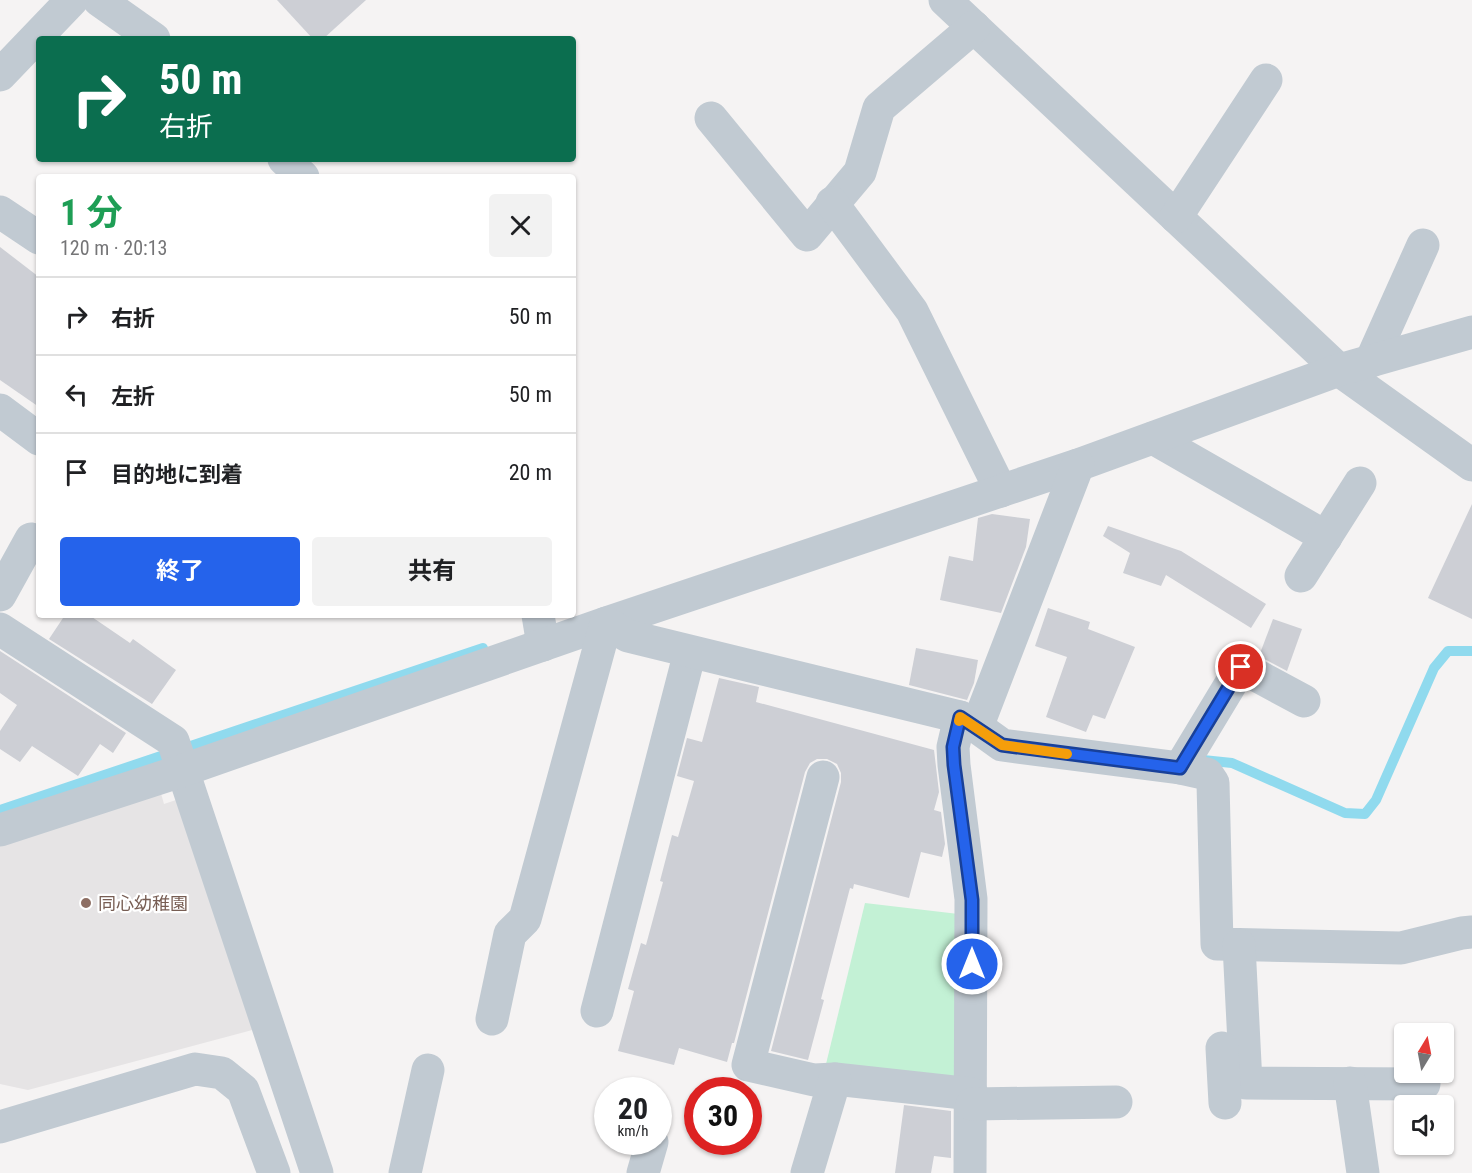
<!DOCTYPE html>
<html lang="ja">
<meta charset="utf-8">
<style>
:root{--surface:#fff;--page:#f2f2f2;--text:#202124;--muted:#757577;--line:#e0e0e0;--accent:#2563eb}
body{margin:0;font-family:"Roboto Condensed","Noto Sans JP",sans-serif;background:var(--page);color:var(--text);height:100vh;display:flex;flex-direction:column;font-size:22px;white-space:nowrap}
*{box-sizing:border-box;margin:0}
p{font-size:20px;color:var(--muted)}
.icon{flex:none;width:33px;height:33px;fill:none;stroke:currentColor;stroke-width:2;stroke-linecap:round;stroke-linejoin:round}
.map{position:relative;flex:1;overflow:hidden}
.sheet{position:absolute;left:36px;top:174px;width:540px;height:444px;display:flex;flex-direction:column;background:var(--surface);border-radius:6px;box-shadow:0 2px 4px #0004}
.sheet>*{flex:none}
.banner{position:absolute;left:36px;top:36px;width:540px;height:126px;border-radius:6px;box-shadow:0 2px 4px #0004;background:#0b6e4f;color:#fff;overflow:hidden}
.needle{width:39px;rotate:10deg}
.buttons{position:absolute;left:1394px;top:1023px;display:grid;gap:12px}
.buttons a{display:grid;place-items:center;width:60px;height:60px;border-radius:6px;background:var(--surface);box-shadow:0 2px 4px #0004;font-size:30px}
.speed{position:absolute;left:594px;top:1077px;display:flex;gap:12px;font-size:30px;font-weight:700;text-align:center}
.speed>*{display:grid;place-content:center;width:78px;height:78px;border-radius:50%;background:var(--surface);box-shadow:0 2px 4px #0004;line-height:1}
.speed small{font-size:15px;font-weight:400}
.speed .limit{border:9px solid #d22;background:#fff;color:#111}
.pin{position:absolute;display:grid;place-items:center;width:51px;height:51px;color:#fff;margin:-26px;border:3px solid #fff;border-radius:50%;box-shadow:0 2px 6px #0007}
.me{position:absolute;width:66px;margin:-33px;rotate:0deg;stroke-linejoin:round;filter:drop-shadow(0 0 4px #0008)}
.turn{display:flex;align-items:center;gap:21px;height:126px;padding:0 24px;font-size:27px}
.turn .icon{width:78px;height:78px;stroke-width:2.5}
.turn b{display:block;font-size:42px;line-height:51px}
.round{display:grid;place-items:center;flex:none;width:63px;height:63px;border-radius:6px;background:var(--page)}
.summary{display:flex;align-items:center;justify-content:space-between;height:102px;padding:0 24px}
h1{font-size:36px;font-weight:700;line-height:45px;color:#1e9e55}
.primary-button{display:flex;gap:12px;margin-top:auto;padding:12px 24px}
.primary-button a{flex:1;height:69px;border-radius:6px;background:var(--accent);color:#fff;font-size:24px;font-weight:700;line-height:69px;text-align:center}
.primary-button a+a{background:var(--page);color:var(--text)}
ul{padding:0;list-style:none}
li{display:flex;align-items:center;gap:18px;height:78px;padding:0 24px;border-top:2px solid var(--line)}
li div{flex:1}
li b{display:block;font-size:22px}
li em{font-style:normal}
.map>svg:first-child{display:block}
.education{fill:#e6e4e5}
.green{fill:#c3f1d5}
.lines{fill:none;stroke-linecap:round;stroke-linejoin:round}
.stream{stroke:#90daee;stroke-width:10}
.building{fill:#cdcfd5}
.minor{stroke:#c1cad2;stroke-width:33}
.route-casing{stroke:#184099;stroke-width:15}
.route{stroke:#2563eb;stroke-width:10}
.slow{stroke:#f59e0b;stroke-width:10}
.education-dot{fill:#8d6e63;stroke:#fff;stroke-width:2}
.labels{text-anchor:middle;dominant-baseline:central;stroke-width:4.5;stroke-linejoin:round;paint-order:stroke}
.education-label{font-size:18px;fill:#785e54;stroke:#fff;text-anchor:start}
</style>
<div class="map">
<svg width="1472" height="1173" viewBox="0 0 1472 1173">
<rect width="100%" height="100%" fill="#f5f3f3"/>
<path class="education" d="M160 790 164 804 176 800 256 1029 28 1090 0 1084V843Z"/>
<path class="green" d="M865 903 967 915 965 1084 826 1064Z"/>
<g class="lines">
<g class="stream">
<path d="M1203 760 1232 763 1345 813 1365 814 1376 800 1434 668 1448 651H1472"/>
<path d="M0 810 483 648"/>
</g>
</g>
<g class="building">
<path d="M277 0H366L323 39H313Z"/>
<path d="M0 247 39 277V407L0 380Z"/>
<path d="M1472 504V619L1428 598Z"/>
<path d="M992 514 1030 519 1026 547 1001 613 940 600 949 556 973 561 978 518Z"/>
<path d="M1108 526 1181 551 1266 604 1251 628 1166 575 1161 586 1123 573 1130 553 1103 536Z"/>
<path d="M1048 608 1090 622 1088 629 1135 647 1105 719 1093 715 1086 732 1046 717 1067 657 1035 646Z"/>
<path d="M65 615H89L130 643 133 639 176 670 152 704 49 639Z"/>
<path d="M1273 619 1302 629 1287 671 1259 656Z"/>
<path d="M916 648 978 660 974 683 967 700 909 685Z"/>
<path d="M0 651 126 733 113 753 100 744 78 776 32 746 20 762 0 749V731L17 705 0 693Z"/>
<path d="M719 678 759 687 756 702 934 750 939 792 934 810 941 812 945 844 942 857 921 852 909 898 854 884 853 889 850 888 821 999 824 1000 808 1060 771 1051 841 782V773L837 764 827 759H817L810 763 805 772 734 1043H732L727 1062 679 1048 674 1065 618 1051 634 991 628 989 641 943 646 945 663 882 660 881 672 835 678 837 694 781 677 776 687 738 702 742Z"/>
<path d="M904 1105 951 1111V1158L934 1156 931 1173H895Z"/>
</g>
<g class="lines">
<g class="minor">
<path d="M99 0 154 39"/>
<path d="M945 0 1339 370 1472 465"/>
<path d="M0 75 72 0"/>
<path d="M711 118 807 235 860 172 879 108 974 27"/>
<path d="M284 159 303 177"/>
<path d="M832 203 912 311 1001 491"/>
<path d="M0 212 39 238"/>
<path d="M1176 217 1266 80"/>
<path d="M1371 361 1423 245"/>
<path d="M0 410 39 439"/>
<path d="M1153 438 1326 537"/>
<path d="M1301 576 1360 483"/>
<path d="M0 595 31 539"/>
<path d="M538 615 543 645"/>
<path d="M0 629 173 741 317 1173"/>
<path d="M960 717 953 747 954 765 971 899 970 1173"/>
<path d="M977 727 1002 745 1180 768 1241 667 1304 701"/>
<path d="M1180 768 1207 774 1213 783 1217 944 1401 948 1462 933 1472 932"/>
<path d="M823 777 748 1065 814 1080 835 1079 972 1094"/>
<path d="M0 830 181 771 606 623 1078 465 1339 370 1472 332"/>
<path d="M1239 945 1246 1083 1424 1084"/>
<path d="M597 1011 690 652"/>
<path d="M492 1019 510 934 525 919 606 623 628 636 960 717 977 727 1078 465"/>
<path d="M1222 1048 1225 1103"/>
<path d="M1350 1083 1363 1173"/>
<path d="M972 1104 1116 1102"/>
<path d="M0 1127 195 1069 222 1073 243 1090 274 1173"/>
<path d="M405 1173 428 1070"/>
<path d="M643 1173 652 1142"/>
<path d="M807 1173 835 1079"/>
</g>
</g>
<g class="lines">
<g class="route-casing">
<path id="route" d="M972 964V900L954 765 953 747 960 717 1002 745 1180 768 1241 667"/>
</g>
<use href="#route" class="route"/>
<path class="slow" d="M959 721 960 717 1002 745 1067 754"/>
</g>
<circle class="education-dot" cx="86" cy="903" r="6"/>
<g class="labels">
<g class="education-label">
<text x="98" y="903">同心幼稚園</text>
</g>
</g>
</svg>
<div class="buttons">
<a><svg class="needle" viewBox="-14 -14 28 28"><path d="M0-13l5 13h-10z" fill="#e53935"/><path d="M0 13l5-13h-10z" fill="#757577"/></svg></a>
<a><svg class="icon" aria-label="sound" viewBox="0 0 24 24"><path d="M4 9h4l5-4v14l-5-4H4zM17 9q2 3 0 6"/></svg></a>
</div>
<div class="speed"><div>20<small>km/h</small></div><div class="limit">30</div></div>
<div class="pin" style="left:1241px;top:667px;background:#d93025"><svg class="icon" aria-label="arrive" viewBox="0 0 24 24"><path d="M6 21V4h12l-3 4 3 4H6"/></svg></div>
<svg class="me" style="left:972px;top:964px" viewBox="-20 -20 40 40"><circle r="17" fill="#2563eb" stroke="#fff" stroke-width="3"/><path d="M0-11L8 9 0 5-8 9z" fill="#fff"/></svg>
<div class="banner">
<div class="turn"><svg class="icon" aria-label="right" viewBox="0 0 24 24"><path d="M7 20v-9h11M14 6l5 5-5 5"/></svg><div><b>50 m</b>右折</div></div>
</div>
<section class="sheet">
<div class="summary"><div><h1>1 分</h1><p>120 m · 20:13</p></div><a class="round"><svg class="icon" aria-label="close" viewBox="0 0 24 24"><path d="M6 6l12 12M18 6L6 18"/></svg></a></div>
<ul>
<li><svg class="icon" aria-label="right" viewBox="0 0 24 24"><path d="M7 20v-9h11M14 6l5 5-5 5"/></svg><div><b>右折</b></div><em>50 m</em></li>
<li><svg class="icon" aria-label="left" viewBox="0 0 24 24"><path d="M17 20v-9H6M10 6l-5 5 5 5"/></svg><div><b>左折</b></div><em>50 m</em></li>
<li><svg class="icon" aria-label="arrive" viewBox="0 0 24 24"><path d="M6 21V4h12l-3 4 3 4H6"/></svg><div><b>目的地に到着</b></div><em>20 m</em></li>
</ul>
<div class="primary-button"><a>終了</a><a>共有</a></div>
</section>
</div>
